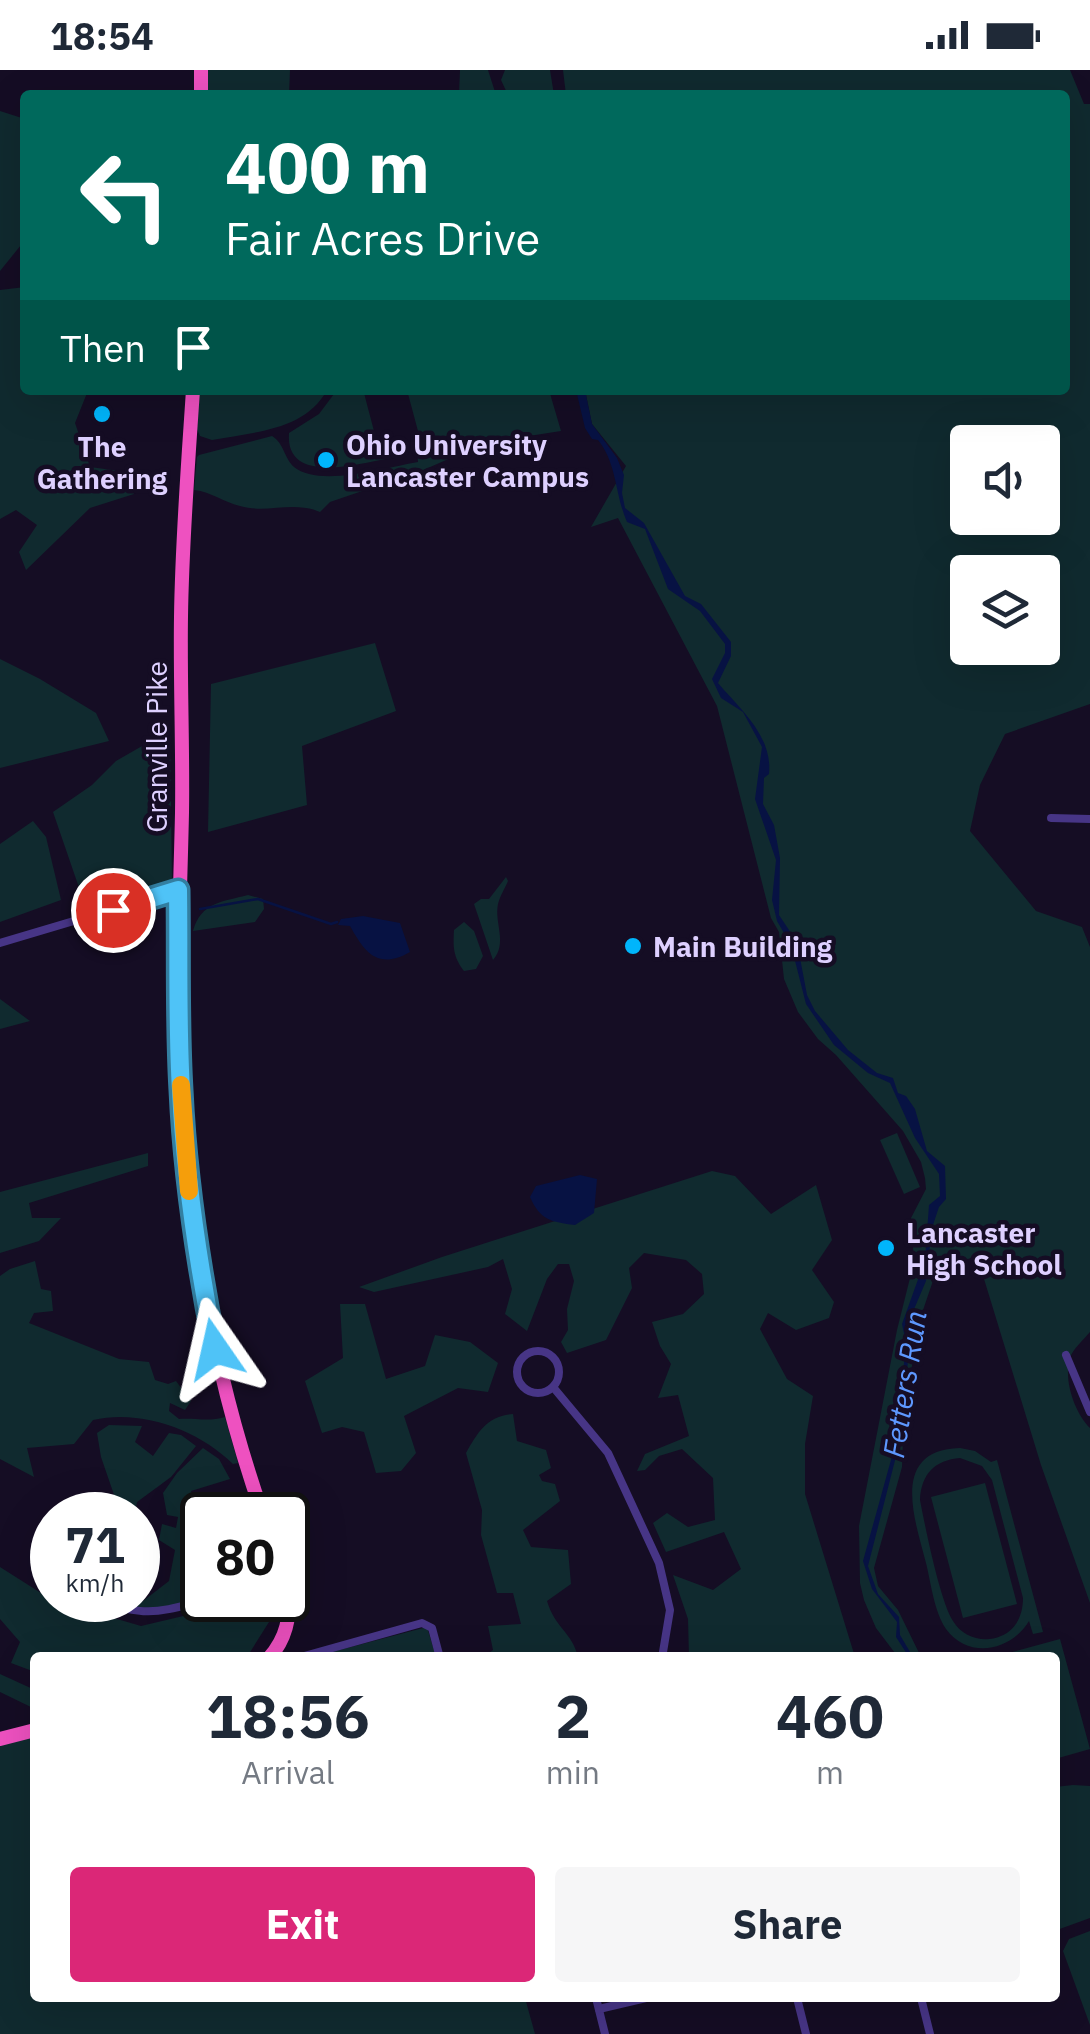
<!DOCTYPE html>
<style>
:root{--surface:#fff;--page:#f6f6f7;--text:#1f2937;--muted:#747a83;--accent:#db2777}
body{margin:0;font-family:"IBM Plex Sans",sans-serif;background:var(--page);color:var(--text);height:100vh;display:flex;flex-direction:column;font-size:38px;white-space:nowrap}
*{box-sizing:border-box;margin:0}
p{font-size:32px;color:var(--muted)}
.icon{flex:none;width:55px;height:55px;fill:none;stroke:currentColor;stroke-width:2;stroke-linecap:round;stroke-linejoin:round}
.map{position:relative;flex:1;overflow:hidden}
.side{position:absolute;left:30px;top:1582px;width:1030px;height:350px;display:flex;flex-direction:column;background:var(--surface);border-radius:10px;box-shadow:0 10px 40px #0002}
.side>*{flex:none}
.guide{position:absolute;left:20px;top:20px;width:1050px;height:305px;border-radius:10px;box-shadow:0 10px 40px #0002;background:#00695c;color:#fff;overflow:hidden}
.controls{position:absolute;left:950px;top:355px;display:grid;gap:20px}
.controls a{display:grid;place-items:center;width:110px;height:110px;border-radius:10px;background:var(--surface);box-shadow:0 10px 40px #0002;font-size:50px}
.speed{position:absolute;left:30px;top:1422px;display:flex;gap:20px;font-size:50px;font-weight:700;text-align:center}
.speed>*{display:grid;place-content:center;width:130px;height:130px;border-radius:50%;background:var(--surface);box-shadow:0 10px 40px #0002;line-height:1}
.speed small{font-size:25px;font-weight:400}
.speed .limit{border:5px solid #111;border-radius:15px;background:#fff;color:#111}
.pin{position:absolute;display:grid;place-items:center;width:85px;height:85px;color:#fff;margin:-42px;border:5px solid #fff;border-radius:50%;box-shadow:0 2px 10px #0007}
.me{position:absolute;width:110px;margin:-55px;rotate:349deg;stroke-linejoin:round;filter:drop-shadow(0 0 8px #0008)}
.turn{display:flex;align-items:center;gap:35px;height:210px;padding:0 40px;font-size:45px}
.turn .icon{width:130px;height:130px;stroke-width:2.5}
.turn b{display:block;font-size:70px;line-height:85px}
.then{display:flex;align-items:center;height:95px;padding:0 40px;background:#0003;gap:20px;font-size:38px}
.eta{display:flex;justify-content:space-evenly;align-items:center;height:170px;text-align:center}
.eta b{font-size:60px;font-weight:700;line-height:70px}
.action{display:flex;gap:20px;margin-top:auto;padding:20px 40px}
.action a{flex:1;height:115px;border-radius:10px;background:var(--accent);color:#fff;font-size:40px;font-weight:700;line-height:115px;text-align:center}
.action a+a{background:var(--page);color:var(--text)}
.status{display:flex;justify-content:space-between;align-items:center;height:70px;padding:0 50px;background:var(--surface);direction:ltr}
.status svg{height:28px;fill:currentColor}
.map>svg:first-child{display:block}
.green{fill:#102a2f;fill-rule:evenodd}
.water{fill:#071243}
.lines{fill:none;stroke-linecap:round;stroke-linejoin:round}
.stream{stroke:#071243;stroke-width:2.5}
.minor{stroke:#473586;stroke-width:8}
.trunk{stroke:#ee51c0;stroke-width:14}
.route-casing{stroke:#337fa1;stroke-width:25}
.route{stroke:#4fc3f7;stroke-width:18}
.slow{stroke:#f59e0b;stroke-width:18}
.poi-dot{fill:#00b5fb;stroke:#150d24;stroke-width:4}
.labels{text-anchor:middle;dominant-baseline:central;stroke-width:9;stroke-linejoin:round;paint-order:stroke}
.poi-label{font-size:28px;font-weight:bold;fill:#ded0ff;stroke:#150d24;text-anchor:start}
.street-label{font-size:28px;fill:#ded0ff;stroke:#150d24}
.water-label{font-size:30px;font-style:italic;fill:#5e98ff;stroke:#150d24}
</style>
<div class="status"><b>18:54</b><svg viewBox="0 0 49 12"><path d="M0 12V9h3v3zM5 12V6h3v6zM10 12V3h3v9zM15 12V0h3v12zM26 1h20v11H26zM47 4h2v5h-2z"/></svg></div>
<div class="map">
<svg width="1090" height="1964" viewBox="0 0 1090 1964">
<rect width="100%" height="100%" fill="#150d24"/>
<g class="green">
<path d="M208 0H290L289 25H208Z"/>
<path d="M460 0H488L496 25H459Z"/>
<path d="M505 0H550L554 25H508L501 10Z"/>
<path d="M563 0H1070L1084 34H1090V634L1005 664 980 715 970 761 1036 841 1082 857 1090 877V1262C1084 1269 1072 1280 1070 1288 1063 1310 1075 1343 1090 1358V1533L1041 1395 977 1186 937 1199 922 1243 904 1338 902 1397 874 1498 878 1516 898 1540 921 1587H898L876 1558 864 1530 860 1513 859 1456 897 1260 914 1192 911 1148 926 1119 925 1108 921 1092 903 1061 836 985 818 969 798 942 784 909 779 862 771 848 717 636 618 448 591 457 626 396 592 354 585 320H1065V25H566ZM968 372H1042V448H968ZM968 502H1042V578H968Z"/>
<path d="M0 41 25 49V170L0 201Z"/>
<path d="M25 217V320H94L87 323 75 353 90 397 127 402 134 424 90 438 26 500 19 482 37 455 16 440 0 449V220Z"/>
<path d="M199 320H327C305 361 253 362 212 370L200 366 197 359Z"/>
<path d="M337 320H371L364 323 380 384 387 385 386 389C357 394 285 415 289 363L319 344Z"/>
<path d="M407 320H549L561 361 485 373 421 401 330 432 320 442C293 430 267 444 240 436 223 432 212 422 194 420L197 387 199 385 272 366C284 373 284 388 294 397 319 418 388 397 418 392L417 379 422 376Z"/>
<path d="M375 573 396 641 302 676 307 735 208 762 211 614Z"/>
<path d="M0 589 40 609 96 643 109 671 0 698Z"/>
<path d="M170 660 172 812 85 835 53 742 92 715 116 691Z"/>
<path d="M33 751 46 767 61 830 0 852V774Z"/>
<path d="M506 807 508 811C505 818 500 826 498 834 494 853 508 873 493 890L474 834 481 829H489Z"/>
<path d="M248 825 263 829 264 839 255 852 193 861C201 832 222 832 248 825Z"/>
<path d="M464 852 474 861 483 886 476 899 464 901C453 887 453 877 454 860Z"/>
<path d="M0 929 30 951 0 959Z"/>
<path d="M897 1063 920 1117 904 1124 880 1070Z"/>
<path d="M148 1083V1096L29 1133 32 1148H61L39 1171 0 1183V1122Z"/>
<path d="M712 1101 735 1106 771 1144 816 1115 832 1170 812 1200 834 1232 829 1248 796 1260 768 1243 760 1259 787 1309 813 1326 805 1374V1424L855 1587H689L688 1549 673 1505 713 1520 741 1499 724 1462 666 1482 653 1453 667 1443 688 1457 715 1450 713 1408 682 1379 659 1386 645 1400 637 1401 645 1384 689 1366 678 1325 658 1328 671 1294 660 1276 652 1252 683 1244 704 1224 702 1204 686 1190 644 1183 629 1198 632 1218 606 1270 567 1283 561 1272 568 1260 567 1239 574 1211 569 1194H558L547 1209 527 1261 505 1244 512 1219 503 1189 488 1197 374 1222 359 1217 442 1187Z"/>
<path d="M35 1191 41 1219 51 1221 53 1241 34 1243 29 1253 119 1289 149 1292 155 1310 168 1314 176 1311 191 1331 185 1340 170 1333 169 1341 179 1349C196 1348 209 1352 225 1347L238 1393 233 1394C198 1360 142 1339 93 1350L74 1374 27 1378 34 1407 0 1389V1206L10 1199Z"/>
<path d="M340 1234H365L386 1309 425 1296 435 1265 470 1272 498 1293 488 1322 458 1318 404 1346 416 1383 401 1401 376 1403 364 1362 342 1357 322 1363 305 1311 343 1288Z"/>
<path d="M513 1344 517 1371 546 1380 551 1398 539 1405 542 1411 555 1414 560 1431 523 1460 531 1477 568 1480 571 1514 547 1531C555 1558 572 1562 578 1587H484L493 1580 488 1556 521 1554 513 1523H497L481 1465 482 1440 466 1383C478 1362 487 1346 513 1344Z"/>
<path d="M109 1355 142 1356 135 1372 153 1386 169 1363 181 1365 196 1376 171 1407 137 1432 135 1443 121 1445 101 1387 97 1363Z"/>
<path d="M203 1378 219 1389 230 1409 191 1421 197 1438 214 1442 253 1432 257 1445H202V1527L151 1541 134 1538 169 1511 175 1480 159 1470 162 1454 176 1458 178 1447 167 1445 163 1423 177 1403Z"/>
<path d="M960 1378 975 1381 991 1392 997 1390 1043 1562 1033 1564 1029 1551C1011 1581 969 1590 946 1559 934 1541 931 1513 926 1493 915 1450 889 1380 960 1378ZM960 1388 982 1396 992 1410 1023 1528C1023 1544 1017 1559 1001 1566 984 1574 962 1567 953 1551 940 1531 925 1456 920 1430 921 1404 935 1390 960 1388Z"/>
<path d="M985 1413 1017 1534 963 1548 931 1427Z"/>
<path d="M0 1497 52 1530 141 1556 213 1539 269 1552 247 1587 35 1588V1602L11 1593 20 1572 0 1549Z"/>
<path d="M427 1557 436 1587 309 1588Z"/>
<path d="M1060 1569 1090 1679 1055 1689V1588L994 1587Z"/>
<path d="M0 1604 35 1620V1639L0 1622Z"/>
<path d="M35 1662V1928H525L535 1964H0V1671Z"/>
<path d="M1073 1715 1090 1716V1848L1057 1860 1055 1717Z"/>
<path d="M1090 1861V1955L1063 1881 1069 1869Z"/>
</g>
<g class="water">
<path d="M576 320H585L592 354 617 388 624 405 622 423 625 438 644 453 685 526 701 534 731 572V586L718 613C740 639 773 666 769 704L764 708 763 734 774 755 780 788 779 845 797 872 807 925 815 941 848 980 877 1003 893 1008 898 1023 906 1026 915 1039 927 1081 945 1096 946 1129 939 1137 932 1158 926 1211 912 1244 907 1302 899 1335 902 1363 868 1496 878 1524 899 1547 900 1565 913 1587H909L896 1567 897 1552 872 1519 863 1491 899 1361 894 1337 903 1303 906 1273 902 1254 925 1190 929 1135 940 1126 939 1104 915 1068 890 1013 868 1003 834 975 806 934 791 875 777 851 772 830 776 790 755 729 762 677 743 642 721 628 712 609 725 583V574L700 541 668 519 645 459 627 452C615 425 617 393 598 370L592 369 585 358Z"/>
<path d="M363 846 400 853 410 882C377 901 364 881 350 856L338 855 341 849Z"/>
<path d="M580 1105 597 1109 594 1143 575 1155C551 1152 540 1150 530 1127L536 1116Z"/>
</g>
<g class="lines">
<path class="stream" d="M200 839 258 829 331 854 337 852"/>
<g class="minor">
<path d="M1051 748 1090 749"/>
<path d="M0 873 178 820"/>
<circle cx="538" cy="1302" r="21"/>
<path d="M1066 1285 1090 1342"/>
<path d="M553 1317 608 1383 659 1493 670 1540 662 1588"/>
<path d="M97 1530C148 1548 158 1542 207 1530"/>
<path d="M237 1530 289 1545"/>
<path d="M297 1588 422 1553 432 1558 440 1588"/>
<path d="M596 1928 605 1964"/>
<path d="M797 1928 806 1964"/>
<path d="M921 1928 930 1964"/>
<path d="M599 1939 646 1928"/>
</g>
<g class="trunk">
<path d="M201 0V25"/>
<path d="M193 320C188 395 182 471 181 547 180 612 183 678 182 743 180 836 175 930 181 1023 190 1167 215 1309 263 1445"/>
<path d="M269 1588C287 1568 291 1546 288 1521"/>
<path d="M0 1669 35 1660"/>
</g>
</g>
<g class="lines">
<g class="route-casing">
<path id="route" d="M113 840 178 820C179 887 177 954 181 1020 185 1107 198 1193 215 1279"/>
</g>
<use href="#route" class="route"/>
<path class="slow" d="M181 1015 189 1121"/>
</g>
<g class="poi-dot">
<circle cx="102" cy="344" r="10"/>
<circle cx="326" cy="390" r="10"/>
<circle cx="633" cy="876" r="10"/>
<circle cx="886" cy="1178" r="10"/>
</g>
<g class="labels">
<g class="poi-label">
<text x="346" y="374">Ohio University<tspan x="346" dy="32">Lancaster Campus</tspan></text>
<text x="102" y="376" text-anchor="middle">The<tspan x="102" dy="32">Gathering</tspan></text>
<text x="653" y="876">Main Building</text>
<text x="906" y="1162">Lancaster<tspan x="906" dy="32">High School</tspan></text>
</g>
<g class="street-label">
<text transform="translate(156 677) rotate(-90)">Granville Pike</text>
</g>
<g class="water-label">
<text transform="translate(904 1314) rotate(-81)">Fetters Run</text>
</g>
</g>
</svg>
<div class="controls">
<a><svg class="icon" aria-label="sound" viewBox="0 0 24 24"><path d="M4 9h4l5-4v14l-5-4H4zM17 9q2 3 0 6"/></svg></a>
<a><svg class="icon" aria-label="layers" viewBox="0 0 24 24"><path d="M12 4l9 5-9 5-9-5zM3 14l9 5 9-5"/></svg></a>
</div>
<div class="speed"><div>71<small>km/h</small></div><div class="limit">80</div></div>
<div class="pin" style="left:113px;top:840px;background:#d93025"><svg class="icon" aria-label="arrive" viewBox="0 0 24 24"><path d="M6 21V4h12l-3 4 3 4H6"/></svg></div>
<svg class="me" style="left:215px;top:1279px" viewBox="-20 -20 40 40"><path d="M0-17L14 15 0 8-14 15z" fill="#4fc3f7" stroke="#fff" stroke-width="4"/></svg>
<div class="guide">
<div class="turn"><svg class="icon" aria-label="left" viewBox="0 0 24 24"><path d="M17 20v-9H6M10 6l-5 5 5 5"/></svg><div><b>400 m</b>Fair Acres Drive</div></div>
<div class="then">Then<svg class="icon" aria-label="arrive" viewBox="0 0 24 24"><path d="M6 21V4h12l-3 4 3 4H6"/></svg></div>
</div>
<section class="side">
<div class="eta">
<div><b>18:56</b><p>Arrival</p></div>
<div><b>2</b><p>min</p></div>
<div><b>460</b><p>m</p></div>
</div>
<div class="action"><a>Exit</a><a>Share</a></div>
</section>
</div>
